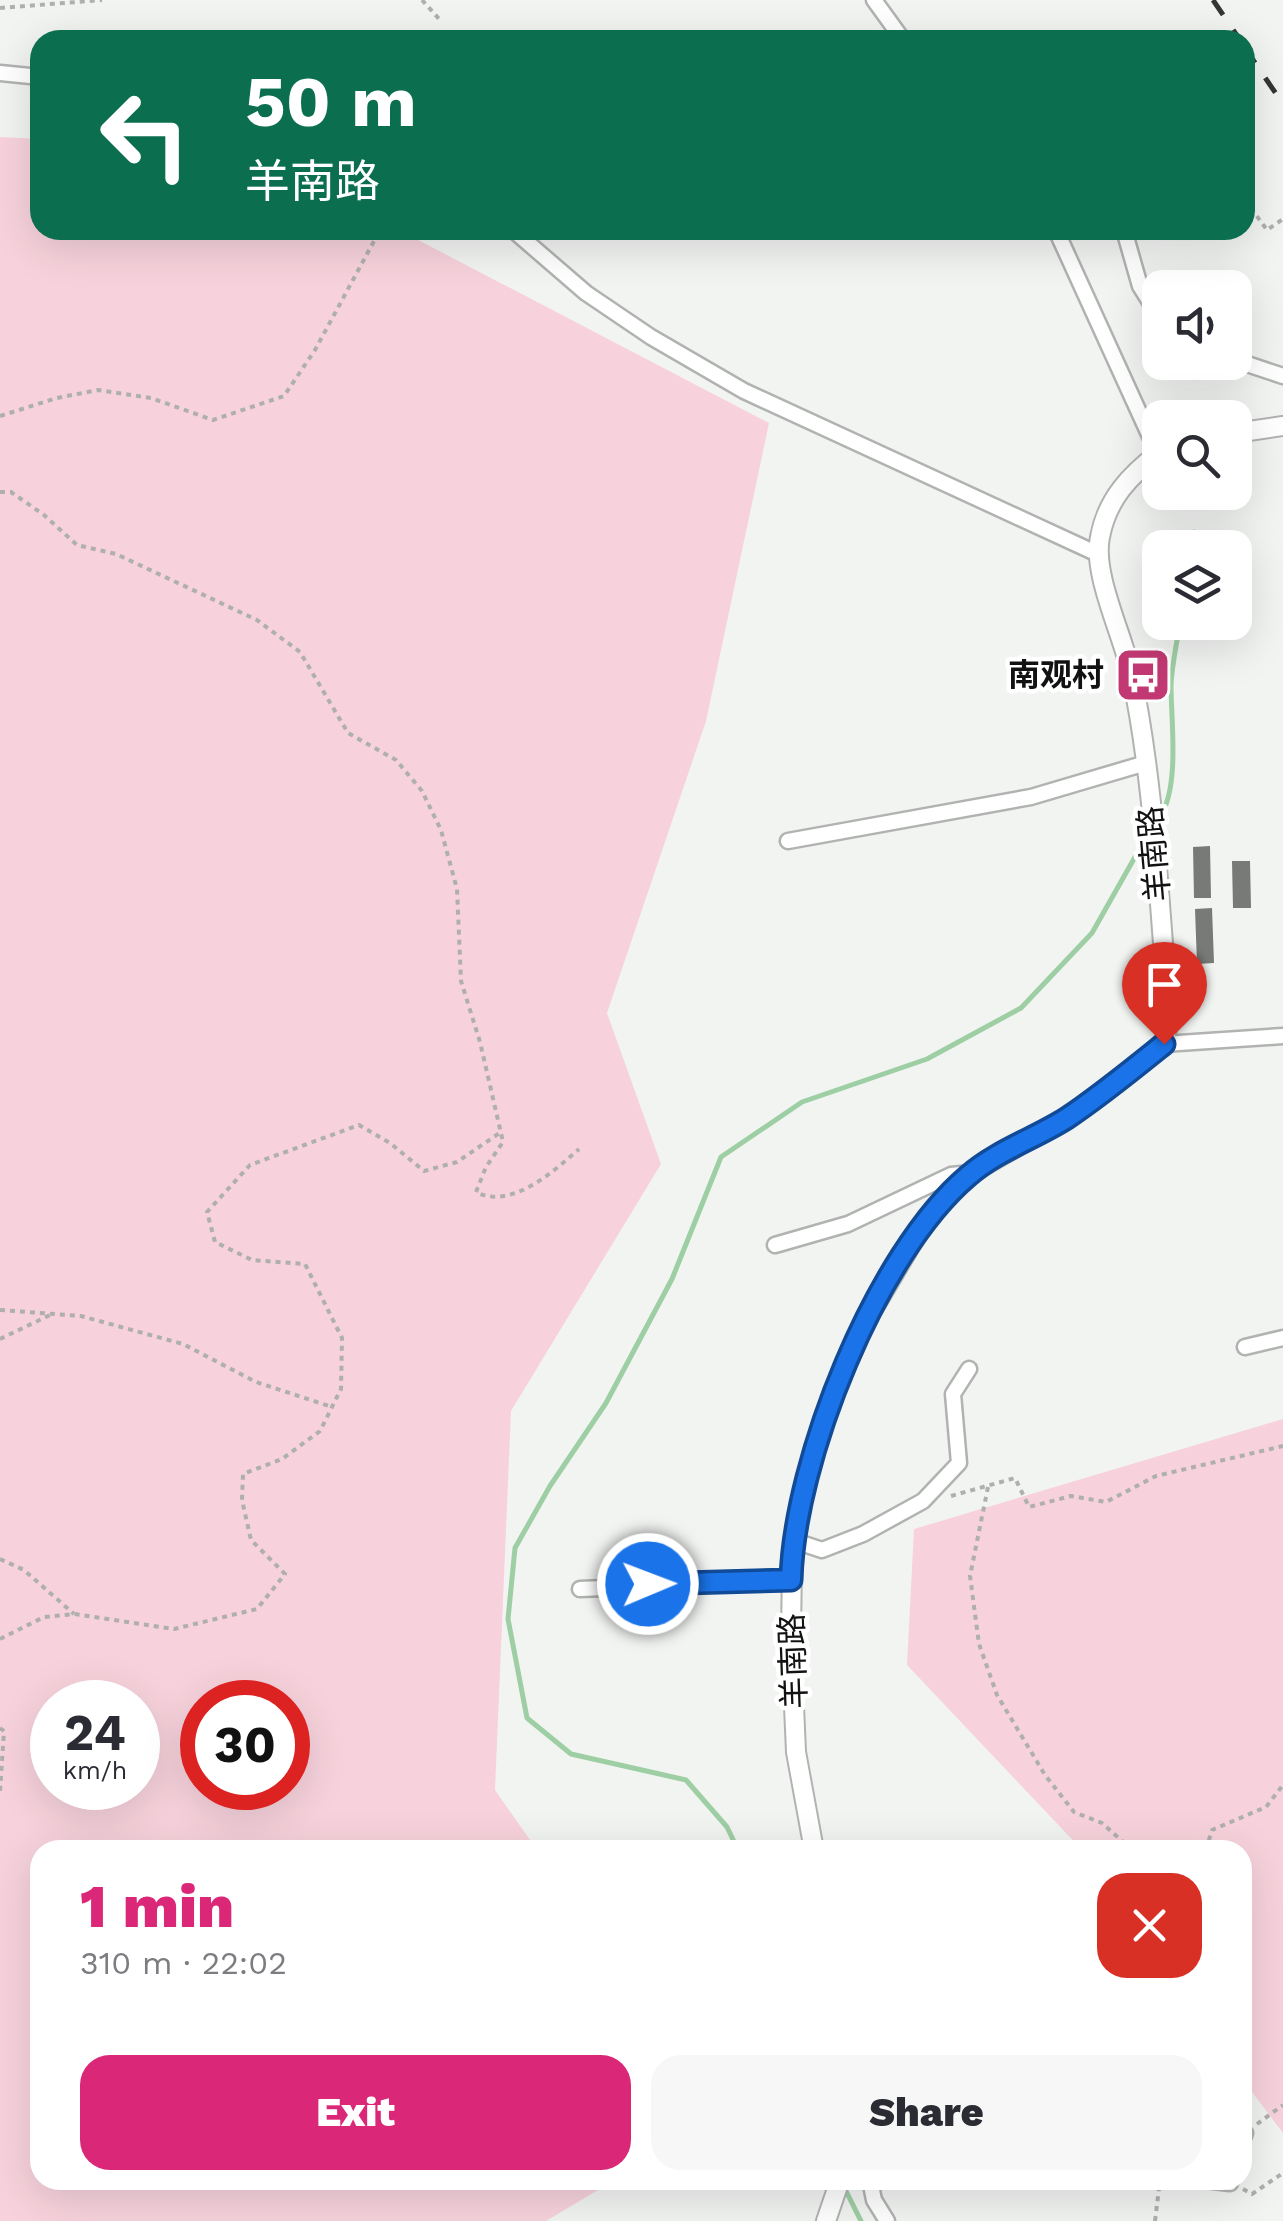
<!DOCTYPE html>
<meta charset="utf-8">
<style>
:root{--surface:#fff;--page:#f7f7f7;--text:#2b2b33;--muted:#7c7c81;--accent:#db2777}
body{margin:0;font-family:"Work Sans","Noto Sans SC",sans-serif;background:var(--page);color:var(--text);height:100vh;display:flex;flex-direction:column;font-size:38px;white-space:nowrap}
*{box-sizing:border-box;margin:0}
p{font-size:32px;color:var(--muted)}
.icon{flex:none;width:55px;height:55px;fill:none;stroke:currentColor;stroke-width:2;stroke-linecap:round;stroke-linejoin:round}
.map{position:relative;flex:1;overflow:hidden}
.drawer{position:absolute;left:30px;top:1840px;width:1222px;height:350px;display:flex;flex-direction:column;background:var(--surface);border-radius:30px;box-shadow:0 10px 40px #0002}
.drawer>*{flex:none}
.banner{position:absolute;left:30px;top:30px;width:1225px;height:210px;border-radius:30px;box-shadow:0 10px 40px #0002;background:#0b6e4f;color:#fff;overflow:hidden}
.buttons{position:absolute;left:1142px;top:270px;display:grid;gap:20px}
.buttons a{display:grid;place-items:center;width:110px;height:110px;border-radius:20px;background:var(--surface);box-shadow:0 10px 40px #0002;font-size:50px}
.speed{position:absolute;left:30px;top:1680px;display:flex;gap:20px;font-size:50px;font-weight:700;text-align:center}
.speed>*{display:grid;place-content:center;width:130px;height:130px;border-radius:50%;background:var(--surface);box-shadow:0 10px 40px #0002;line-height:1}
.speed small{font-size:25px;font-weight:400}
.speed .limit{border:15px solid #d22;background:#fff;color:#111}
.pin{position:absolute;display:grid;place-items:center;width:85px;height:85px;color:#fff;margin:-102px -42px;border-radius:50% 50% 50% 0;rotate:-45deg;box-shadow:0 0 10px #0007}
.pin .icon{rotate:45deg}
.me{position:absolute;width:110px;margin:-55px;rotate:89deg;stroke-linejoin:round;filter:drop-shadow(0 0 8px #0008)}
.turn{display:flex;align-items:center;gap:35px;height:210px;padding:0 50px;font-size:45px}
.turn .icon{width:130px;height:130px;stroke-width:2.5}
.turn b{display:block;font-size:70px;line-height:85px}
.round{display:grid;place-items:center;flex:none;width:105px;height:105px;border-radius:30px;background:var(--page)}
.summary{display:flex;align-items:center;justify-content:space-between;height:170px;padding:0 50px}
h1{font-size:60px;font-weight:800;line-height:75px;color:var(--accent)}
.cta{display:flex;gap:20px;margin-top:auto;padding:20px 50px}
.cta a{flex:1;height:115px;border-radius:30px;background:var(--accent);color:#fff;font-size:40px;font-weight:800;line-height:115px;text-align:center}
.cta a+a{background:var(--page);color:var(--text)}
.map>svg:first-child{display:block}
.green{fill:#f7d2dc;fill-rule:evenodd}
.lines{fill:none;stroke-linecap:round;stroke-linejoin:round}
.stream{stroke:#9ecea3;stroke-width:5}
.building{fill:#787a78}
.minor-casing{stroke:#b1b3b1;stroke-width:19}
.tertiary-casing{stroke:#b1b3b1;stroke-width:22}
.path{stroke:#aeafae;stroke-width:4;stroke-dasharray:5 5;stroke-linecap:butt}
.minor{stroke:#fff;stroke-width:14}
.tertiary{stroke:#fff;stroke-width:18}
.rail{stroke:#343534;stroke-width:5;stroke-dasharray:18 18;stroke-linecap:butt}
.route-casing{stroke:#114b97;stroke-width:25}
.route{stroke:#1a73e8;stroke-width:18}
.labels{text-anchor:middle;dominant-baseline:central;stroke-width:9;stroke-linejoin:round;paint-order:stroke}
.poi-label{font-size:32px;font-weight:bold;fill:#111211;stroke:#fff;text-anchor:end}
.street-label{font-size:32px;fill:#111211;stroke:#fff}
</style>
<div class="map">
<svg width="1283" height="2221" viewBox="0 0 1283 2221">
<rect width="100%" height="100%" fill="#f2f4f2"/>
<g class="green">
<path d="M0 137 40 139V230H399L769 423 706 721 607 1013 661 1164 511 1411 495 1790 537 1850H40V2180H615L546 2221H0ZM52 1702H138V1788H52ZM202 1702H288V1788H202Z"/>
<path d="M1283 1419V2133L1243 2080 1242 1850H1082L907 1665 914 1529Z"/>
</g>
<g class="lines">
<g class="stream">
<path d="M1192 548 1194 532"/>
<path d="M1160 817C1180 786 1171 721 1171 685 1172 664 1177 643 1180 622"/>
<path d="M738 1850 727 1827 686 1780 571 1754 527 1718 508 1619 515 1548 550 1486 606 1403 672 1279 721 1157 802 1102 927 1059 1021 1008 1092 933 1148 834"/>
<path d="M844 2187 861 2221"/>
</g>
</g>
<g class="building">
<path d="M1210 846 1211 898H1194L1193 847Z"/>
<path d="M1232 861H1250L1251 908H1233Z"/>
<path d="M1212 908 1214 963 1197 964 1195 909Z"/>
</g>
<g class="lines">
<g class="minor-casing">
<g id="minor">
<path d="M874 0 903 40"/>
<path d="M0 73 40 77"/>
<path d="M513 230 586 293 651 337 744 391 1100 555"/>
<path d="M1056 230 1158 454"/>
<path d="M1124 230 1140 286 1160 318"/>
<path d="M1235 360 1283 376"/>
<path d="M788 841 1031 797 1146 763"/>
<path d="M1164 1044 1283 1036"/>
<path d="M775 1245 848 1224 951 1175 971 1173"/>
<path d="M1245 1347 1283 1338"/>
<path d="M792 1540 822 1550 863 1534 923 1501 959 1463 953 1394 969 1369"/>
<path d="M580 1589 791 1580"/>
<path d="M1242 2141 1245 2133"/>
<path d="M870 2180 874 2200 887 2221"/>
<path d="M1205 2180 1230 2183 1231 2180"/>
</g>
</g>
<g class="tertiary-casing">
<g id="tertiary">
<path d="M1235 433 1283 426"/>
<path d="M814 1850 796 1752 791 1637 792 1559 805 1482 831 1400 866 1321 928 1216 971 1173 1067 1118 1164 1044 1169 1019C1159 905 1155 789 1132 677 1124 637 1092 575 1100 537 1107 499 1130 475 1160 452"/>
<path d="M826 2221 840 2180"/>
</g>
</g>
<g class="path">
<path d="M422 0 440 20"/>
<path d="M0 8 102 0"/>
<path d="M1245 200 1267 230 1283 219"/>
<path d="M0 416 57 398 98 390 151 398 213 420 284 396 315 350 380 230"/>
<path d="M0 492H11L44 515 77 545 116 554 257 620 300 652 348 733 396 760 422 791 441 830 457 889 461 981 480 1042 503 1142 486 1167 476 1192C511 1210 553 1172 579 1149"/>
<path d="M0 1310 81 1316 183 1344 256 1382 332 1407"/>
<path d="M0 1339 50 1315"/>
<path d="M988 1487 970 1576 979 1644 997 1695 1045 1775 1074 1812 1102 1823 1132 1850"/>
<path d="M951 1496 1015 1478 1029 1507 1071 1496 1106 1502 1156 1476 1283 1446"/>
<path d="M0 1559 24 1570 74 1614"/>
<path d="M0 1639 44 1617 74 1614 174 1629 257 1609 285 1574 251 1540 242 1500 243 1474 282 1459 320 1431 341 1389 342 1338 305 1264 252 1260 215 1242 207 1212 250 1165 359 1125 390 1143 424 1171 457 1162 501 1132"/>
<path d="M0 1728 4 1731 0 1791"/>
<path d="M1206 1850 1212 1830 1266 1807 1283 1785"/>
<path d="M1257 2124 1283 2105"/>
<path d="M1243 2189 1252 2194 1283 2173"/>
<path d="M1155 2221 1160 2180"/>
</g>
<use href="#minor" class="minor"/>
<use href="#tertiary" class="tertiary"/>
<g class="rail">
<path d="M1213 0 1240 40"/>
<path d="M1245 48 1283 104"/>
</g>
</g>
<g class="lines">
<g class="route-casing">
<path id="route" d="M648 1584 791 1580C794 1461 876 1254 968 1176 996 1151 1036 1138 1067 1118 1100 1096 1133 1069 1164 1044"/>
</g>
<use href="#route" class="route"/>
</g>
<defs>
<g id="bus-square" transform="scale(2.875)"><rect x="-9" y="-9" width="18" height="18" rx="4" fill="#c23872" stroke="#fff"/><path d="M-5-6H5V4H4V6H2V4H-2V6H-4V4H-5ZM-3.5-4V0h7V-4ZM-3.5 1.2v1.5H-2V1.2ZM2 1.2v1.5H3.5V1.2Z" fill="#fff"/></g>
</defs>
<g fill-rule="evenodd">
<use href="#bus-square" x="1143" y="675"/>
</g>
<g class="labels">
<g class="poi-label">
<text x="1104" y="675">南观村</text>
</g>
<g class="street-label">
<text transform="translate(1154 854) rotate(-95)">羊南路</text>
<text transform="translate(793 1661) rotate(-92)">羊南路</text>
</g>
</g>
</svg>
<div class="buttons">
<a><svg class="icon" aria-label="sound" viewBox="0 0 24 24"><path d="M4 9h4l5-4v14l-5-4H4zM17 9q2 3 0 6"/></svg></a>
<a><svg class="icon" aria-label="search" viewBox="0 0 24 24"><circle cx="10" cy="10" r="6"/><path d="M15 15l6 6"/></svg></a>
<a><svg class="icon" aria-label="layers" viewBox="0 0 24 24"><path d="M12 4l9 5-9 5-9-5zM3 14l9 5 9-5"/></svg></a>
</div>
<div class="speed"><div>24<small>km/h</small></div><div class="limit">30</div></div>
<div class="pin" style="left:1164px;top:1044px;background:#d93025"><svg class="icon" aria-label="arrive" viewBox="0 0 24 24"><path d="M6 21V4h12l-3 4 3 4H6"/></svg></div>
<svg class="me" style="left:648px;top:1584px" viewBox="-20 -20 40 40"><circle r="17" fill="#1a73e8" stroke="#fff" stroke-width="3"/><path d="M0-11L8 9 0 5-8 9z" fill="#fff"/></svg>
<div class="banner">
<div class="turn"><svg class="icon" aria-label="left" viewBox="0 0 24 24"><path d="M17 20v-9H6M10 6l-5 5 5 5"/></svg><div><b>50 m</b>羊南路</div></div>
</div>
<section class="drawer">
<div class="summary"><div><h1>1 min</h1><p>310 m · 22:02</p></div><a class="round" style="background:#d93025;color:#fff"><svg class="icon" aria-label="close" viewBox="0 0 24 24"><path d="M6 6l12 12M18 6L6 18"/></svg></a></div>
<div class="cta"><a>Exit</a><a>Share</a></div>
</section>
</div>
